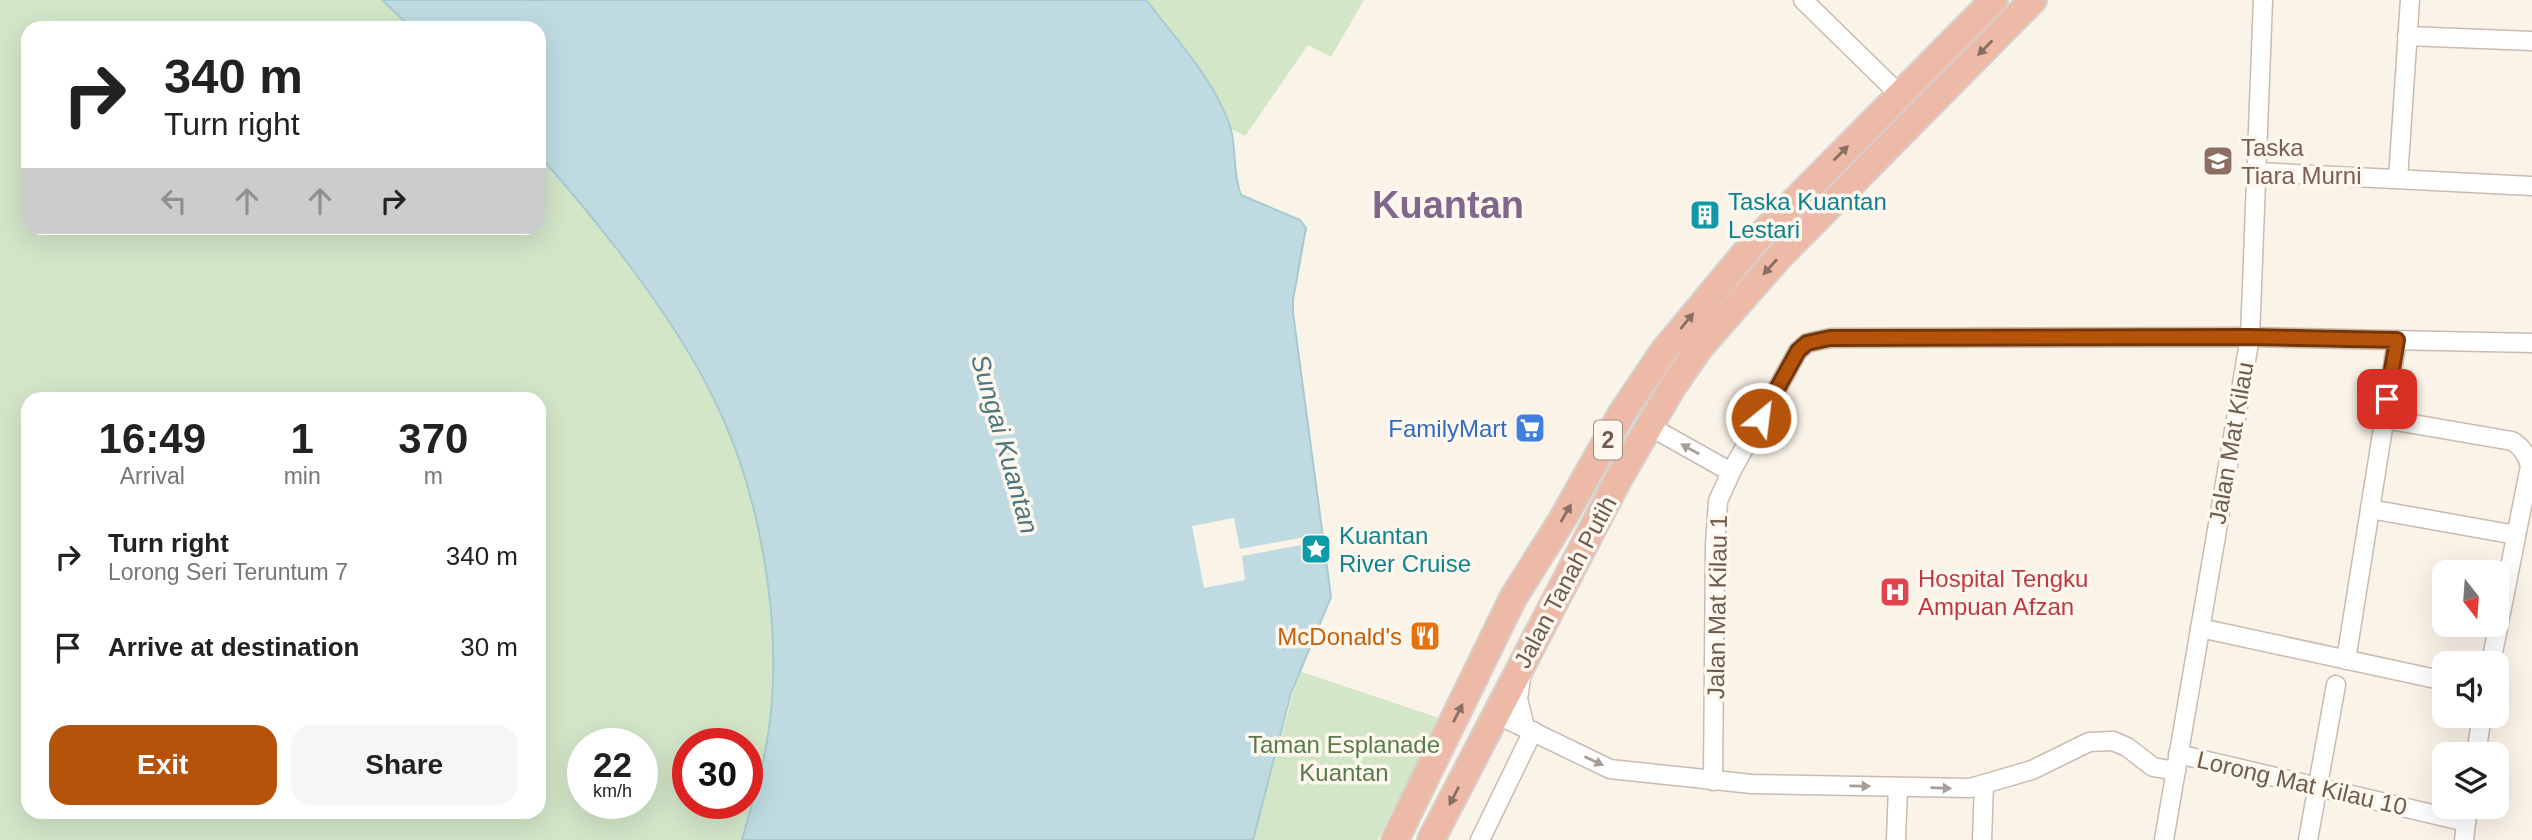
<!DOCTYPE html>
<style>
:root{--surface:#fff;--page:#f6f6f6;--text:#222;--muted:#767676;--accent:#b45309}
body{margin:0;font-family:Helvetica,sans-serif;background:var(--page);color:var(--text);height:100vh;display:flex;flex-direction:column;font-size:26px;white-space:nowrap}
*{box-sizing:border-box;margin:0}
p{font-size:23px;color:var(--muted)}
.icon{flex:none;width:38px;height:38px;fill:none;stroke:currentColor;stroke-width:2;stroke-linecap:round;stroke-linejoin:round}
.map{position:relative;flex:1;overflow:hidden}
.side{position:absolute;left:21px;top:392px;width:525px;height:427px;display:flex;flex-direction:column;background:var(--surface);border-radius:21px;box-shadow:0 7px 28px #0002}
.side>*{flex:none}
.banner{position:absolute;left:21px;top:21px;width:525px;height:214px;border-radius:21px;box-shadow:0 7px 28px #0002;background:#fff;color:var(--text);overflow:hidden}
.needle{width:46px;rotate:163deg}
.buttons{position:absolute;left:2432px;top:560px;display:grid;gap:14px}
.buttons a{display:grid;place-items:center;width:77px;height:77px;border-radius:14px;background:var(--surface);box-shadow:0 7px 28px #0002;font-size:35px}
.speed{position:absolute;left:567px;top:728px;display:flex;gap:14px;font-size:35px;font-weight:700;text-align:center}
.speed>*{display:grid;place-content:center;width:91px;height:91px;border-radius:50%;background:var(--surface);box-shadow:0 7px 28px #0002;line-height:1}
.speed small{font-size:18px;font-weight:400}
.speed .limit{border:10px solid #d22;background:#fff;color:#111}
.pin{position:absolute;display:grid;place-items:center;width:60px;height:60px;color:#fff;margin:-30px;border-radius:14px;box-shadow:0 4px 10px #0006}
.me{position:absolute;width:77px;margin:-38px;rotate:29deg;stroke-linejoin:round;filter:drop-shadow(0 0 5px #0008)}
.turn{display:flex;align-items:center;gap:24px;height:147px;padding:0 28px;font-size:32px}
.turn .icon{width:91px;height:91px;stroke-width:2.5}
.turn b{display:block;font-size:49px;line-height:60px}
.lanes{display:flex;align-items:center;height:66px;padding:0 28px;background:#0003;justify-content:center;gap:35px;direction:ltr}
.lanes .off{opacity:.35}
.eta{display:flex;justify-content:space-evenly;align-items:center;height:119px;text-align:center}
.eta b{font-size:42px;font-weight:600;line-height:49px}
.action{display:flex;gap:14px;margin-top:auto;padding:14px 28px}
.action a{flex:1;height:80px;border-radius:21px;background:var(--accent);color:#fff;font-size:28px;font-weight:600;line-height:80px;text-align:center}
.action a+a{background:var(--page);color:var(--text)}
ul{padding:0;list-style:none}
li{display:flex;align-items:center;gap:21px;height:91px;padding:0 28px}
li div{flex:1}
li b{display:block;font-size:26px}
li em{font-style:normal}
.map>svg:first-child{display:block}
.green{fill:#d3e6c8;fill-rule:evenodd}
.water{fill:#bfdbe1;stroke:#a6cad1;stroke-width:2}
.pier{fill:#faf3e8}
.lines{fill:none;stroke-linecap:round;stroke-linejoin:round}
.minor-casing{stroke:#cabbaf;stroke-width:21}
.highway-casing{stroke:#d7d1ce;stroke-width:30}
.minor{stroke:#fff;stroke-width:18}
.highway{stroke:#ecbaa7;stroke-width:26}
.oneway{fill:#896f61}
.oneway2{fill:#a99d95}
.route-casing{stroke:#753606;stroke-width:18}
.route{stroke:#b45309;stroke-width:12}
.labels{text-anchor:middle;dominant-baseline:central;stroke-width:7;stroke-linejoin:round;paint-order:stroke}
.shield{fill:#fdf7ee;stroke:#9a8a7f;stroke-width:2}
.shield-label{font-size:23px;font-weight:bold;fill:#705c4f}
.education-label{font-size:24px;fill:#785e54;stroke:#fdf7ee;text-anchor:start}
.culture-label{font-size:24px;fill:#0d838f;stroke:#fdf7ee;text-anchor:start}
.shop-label{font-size:24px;fill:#366cbe;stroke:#fdf7ee;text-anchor:end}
.street-label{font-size:24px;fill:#705c4f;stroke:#fdf7ee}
.health-label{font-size:24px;fill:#be3a42;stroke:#fdf7ee;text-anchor:start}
.food-label{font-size:24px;fill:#c56008;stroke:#fdf7ee;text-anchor:end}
.park-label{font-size:24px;fill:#587a4c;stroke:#fdf7ee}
.water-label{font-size:26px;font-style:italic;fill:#4c7780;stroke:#fdf7ee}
.town-label{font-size:38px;font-weight:bold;fill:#80678c;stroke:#fdf7ee}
</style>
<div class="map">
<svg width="2532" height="840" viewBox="0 0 2532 840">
<rect width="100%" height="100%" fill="#faf3e8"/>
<g class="green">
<path d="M0 0H382L412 28H28V228H539V155C602 227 673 315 715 401 760 493 782 619 770 721 765 762 753 801 742 840H0ZM28 399H539V812H28ZM583 744H642V803H583ZM688 744H747V803H688Z"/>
<path d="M1146 0H1364L1331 57 1308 45 1245 136 1231 129 1201 71Z"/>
<path d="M1299 671 1439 718 1378 840H1253Z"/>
</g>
<path class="water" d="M382 0H1146C1176 39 1214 79 1230 126 1237 148 1232 172 1241 195L1300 220 1306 228 1293 300V313L1331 597 1291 693 1253 840H742C753 801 765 762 770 721 782 619 760 493 715 401 673 315 602 227 539 155V28H412Z"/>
<path class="pier" d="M1234 518 1240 549 1327 533 1328 540 1242 556 1245 580 1204 588 1192 526Z"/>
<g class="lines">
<g class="minor-casing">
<g id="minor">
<path d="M1803 0 1899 94"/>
<path d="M2407 36 2532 41"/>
<path d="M2256 172 2532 186"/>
<path d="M2398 179 2410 0"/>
<path d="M2384 419 2512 441C2522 447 2527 454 2530 466L2491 663"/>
<path d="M1649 426 1731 472"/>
<path d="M2370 509 2516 535"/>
<path d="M2200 628 2445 681"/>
<path d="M2346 660 2397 340"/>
<path d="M1521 678 1518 699 1525 727"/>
<path d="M1496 714 1610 769 1752 784 1970 788 2032 770 2089 742 2113 741 2127 747 2153 767 2176 771"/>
<path d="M2178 754 2466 822"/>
<path d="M2476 754 2482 716"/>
<path d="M1713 781 1715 546 1718 501 1731 472 1798 351 1807 343 1830 338 2250 337 2532 343"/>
<path d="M1480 840 1533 731"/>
<path d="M1896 840 1898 787"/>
<path d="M1982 840 1984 784"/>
<path d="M2164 840 2250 337 2263 0"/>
<path d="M2308 840 2336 685"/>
<path d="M2464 840 2468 807"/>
</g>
</g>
<g class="highway-casing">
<g id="highway">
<path d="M1395 840 1513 598 1562 520 1622 413 1663 352 1757 239 1994 0"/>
<path d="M1431 840 1619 478 1673 386 1700 347 1778 258 2033 0"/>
</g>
</g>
<use href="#minor" class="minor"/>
<use href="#highway" class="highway"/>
</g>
<defs><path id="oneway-solid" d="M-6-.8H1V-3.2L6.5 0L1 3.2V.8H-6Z" transform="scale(1.75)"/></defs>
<g class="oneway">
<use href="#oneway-solid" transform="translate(1985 48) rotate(135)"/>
<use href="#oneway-solid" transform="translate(1841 153) rotate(-45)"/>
<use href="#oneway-solid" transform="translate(1770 267) rotate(132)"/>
<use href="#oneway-solid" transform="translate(1687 321) rotate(-51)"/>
<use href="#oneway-solid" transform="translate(1566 513) rotate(-60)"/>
<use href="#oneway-solid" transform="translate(1458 713) rotate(-63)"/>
<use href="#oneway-solid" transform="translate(1454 796) rotate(117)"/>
</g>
<g class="oneway2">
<use href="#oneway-solid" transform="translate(1690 449) rotate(-151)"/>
<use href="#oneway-solid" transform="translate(1594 761) rotate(25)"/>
<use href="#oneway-solid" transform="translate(1860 786) rotate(1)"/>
<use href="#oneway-solid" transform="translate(1941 788) rotate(2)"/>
</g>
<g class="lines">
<g class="route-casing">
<path id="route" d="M1761 418 1798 351 1807 343 1830 338 2250 337 2397 340 2387 399"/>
</g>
<use href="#route" class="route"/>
</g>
<defs>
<g id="school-square" transform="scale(1.575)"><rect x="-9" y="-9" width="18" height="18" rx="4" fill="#8d6e63" stroke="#fdf7ee"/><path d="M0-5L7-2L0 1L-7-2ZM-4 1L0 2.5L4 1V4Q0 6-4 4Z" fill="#fff"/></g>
<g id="building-square" transform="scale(1.575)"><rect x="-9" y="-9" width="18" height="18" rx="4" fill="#0f9aa8" stroke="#fdf7ee"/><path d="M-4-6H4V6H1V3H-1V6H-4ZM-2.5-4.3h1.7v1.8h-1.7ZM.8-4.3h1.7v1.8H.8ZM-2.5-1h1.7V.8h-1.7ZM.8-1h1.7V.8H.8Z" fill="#fff"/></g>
<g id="supermarket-square" transform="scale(1.575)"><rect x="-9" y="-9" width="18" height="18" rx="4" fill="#3f7fe0" stroke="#fdf7ee"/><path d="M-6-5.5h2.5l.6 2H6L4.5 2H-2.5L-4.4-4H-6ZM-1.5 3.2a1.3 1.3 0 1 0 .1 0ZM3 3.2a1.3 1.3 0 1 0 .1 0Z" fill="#fff"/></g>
<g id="sight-square" transform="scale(1.575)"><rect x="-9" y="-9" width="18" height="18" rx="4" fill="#0f9aa8" stroke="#fdf7ee"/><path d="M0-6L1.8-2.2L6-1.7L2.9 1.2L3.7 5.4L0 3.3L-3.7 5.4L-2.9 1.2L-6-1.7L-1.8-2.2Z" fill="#fff"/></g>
<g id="hospital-square" transform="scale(1.575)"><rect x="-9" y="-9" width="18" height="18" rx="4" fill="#e0444e" stroke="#fdf7ee"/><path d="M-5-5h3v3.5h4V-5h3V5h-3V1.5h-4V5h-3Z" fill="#fff"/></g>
<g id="restaurant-square" transform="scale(1.575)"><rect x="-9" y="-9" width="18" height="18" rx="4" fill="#e8710a" stroke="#fdf7ee"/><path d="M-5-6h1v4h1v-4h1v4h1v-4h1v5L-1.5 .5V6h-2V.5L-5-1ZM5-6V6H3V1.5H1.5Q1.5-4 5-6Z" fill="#fff"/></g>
</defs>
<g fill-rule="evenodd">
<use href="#school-square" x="2218" y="161"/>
<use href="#building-square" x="1705" y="215"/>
<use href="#supermarket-square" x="1530" y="428"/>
<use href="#sight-square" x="1316" y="549"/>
<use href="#hospital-square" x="1895" y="592"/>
<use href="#restaurant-square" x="1425" y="636"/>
</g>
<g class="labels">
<rect class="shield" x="1594" y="420.5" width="28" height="39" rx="5"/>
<g class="shield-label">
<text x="1608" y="440">2</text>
</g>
<g class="education-label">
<text x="2241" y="147">Taska<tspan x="2241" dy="28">Tiara Murni</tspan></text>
</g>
<g class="culture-label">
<text x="1728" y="201">Taska Kuantan<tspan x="1728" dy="28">Lestari</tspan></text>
<text x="1339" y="535">Kuantan<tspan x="1339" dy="28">River Cruise</tspan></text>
</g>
<g class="shop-label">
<text x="1507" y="428">FamilyMart</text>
</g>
<g class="street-label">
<text transform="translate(2231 443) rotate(-80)">Jalan Mat Kilau</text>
<text transform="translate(1565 582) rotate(-62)">Jalan Tanah Putih</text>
<text transform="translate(1717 607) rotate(-89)">Jalan Mat Kilau 1</text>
<text transform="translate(2302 783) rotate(13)">Lorong Mat Kilau 10</text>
</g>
<g class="health-label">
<text x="1918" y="578">Hospital Tengku<tspan x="1918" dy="28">Ampuan Afzan</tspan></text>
</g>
<g class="food-label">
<text x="1402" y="636">McDonald's</text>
</g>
<g class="park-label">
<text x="1344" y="744">Taman Esplanade<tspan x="1344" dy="28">Kuantan</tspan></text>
</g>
<g class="water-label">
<text transform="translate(1005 444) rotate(74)">Sungai Kuantan</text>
</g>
<g class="town-label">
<text x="1448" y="205">Kuantan</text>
</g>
</g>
</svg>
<div class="buttons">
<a><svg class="needle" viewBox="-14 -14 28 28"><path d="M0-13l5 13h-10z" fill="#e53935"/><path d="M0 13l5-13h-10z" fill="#767676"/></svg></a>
<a><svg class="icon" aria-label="sound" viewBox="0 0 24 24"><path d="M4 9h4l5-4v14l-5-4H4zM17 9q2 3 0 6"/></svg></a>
<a><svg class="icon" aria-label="layers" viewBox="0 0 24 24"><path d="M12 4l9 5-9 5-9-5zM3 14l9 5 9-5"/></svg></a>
</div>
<div class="speed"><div>22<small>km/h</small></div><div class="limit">30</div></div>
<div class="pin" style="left:2387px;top:399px;background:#d93025"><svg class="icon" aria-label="arrive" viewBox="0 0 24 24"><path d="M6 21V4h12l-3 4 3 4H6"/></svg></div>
<svg class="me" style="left:1761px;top:418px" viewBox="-20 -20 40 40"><circle r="17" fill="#b45309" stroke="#fff" stroke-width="3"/><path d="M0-11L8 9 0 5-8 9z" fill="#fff"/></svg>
<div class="banner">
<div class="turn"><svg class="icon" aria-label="right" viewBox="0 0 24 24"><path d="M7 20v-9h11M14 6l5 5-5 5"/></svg><div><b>340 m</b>Turn right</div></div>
<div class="lanes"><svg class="icon off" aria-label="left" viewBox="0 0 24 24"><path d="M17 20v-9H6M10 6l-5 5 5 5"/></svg><svg class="icon off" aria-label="ahead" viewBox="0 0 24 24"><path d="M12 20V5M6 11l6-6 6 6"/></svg><svg class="icon off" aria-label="ahead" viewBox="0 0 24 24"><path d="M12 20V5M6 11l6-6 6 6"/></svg><svg class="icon" aria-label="right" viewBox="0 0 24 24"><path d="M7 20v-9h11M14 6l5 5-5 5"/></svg></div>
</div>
<section class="side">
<div class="eta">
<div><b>16:49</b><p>Arrival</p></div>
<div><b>1</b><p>min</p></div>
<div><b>370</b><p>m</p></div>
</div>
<ul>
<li><svg class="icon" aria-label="right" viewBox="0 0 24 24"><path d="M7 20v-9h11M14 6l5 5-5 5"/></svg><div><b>Turn right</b><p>Lorong Seri Teruntum 7</p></div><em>340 m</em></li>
<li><svg class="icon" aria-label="arrive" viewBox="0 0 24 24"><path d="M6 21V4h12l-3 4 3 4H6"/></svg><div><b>Arrive at destination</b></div><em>30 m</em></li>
</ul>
<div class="action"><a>Exit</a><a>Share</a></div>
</section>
</div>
